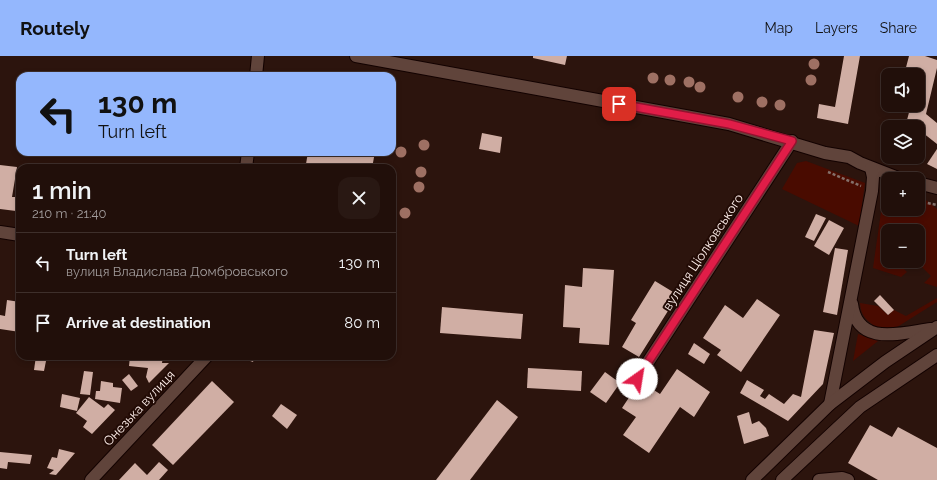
<!DOCTYPE html>
<meta charset="utf-8">
<style>
:root{--surface:#210f0a;--page:#291813;--text:#f1f3f6;--muted:#a29c9c;--line:#3e2f2b;--accent:#94b7fd}
body{margin:0;font-family:Raleway,sans-serif;background:var(--page);color:var(--text);height:100vh;display:flex;flex-direction:column;font-size:15px;white-space:nowrap}
*{box-sizing:border-box;margin:0}
p{font-size:13px;color:var(--muted)}
.icon{flex:none;width:22px;height:22px;fill:none;stroke:currentColor;stroke-width:2;stroke-linecap:round;stroke-linejoin:round}
.map{position:relative;flex:1;overflow:hidden}
.sheet{position:absolute;left:16px;top:108px;width:380px;height:196px;display:flex;flex-direction:column;background:var(--surface);border-radius:12px;box-shadow:0 2px 6px #0003,0 0 0 1px var(--line)}
.sheet>*{flex:none}
.guide{position:absolute;left:16px;top:16px;width:380px;height:84px;border-radius:12px;box-shadow:0 2px 6px #0003,0 0 0 1px var(--line);background:#94b7fd;color:#111;overflow:hidden}
.fabs{position:absolute;left:881px;top:12px;display:grid;gap:8px}
.fabs a{display:grid;place-items:center;width:44px;height:44px;border-radius:8px;background:var(--surface);box-shadow:0 2px 6px #0003,0 0 0 1px var(--line);font-size:20px}
.pin{position:absolute;display:grid;place-items:center;width:34px;height:34px;color:#fff;margin:-17px;border-radius:8px;box-shadow:0 2px 6px #0006}
.me{position:absolute;width:44px;margin:-22px;rotate:32deg;stroke-linejoin:round;filter:drop-shadow(0 0 3px #0008)}
.turn{display:flex;align-items:center;gap:14px;height:84px;padding:0 16px;font-size:18px}
.turn .icon{width:52px;height:52px;stroke-width:2.5}
.turn b{display:block;font-size:28px;line-height:34px}
.round{display:grid;place-items:center;flex:none;width:42px;height:42px;border-radius:12px;background:var(--page)}
.headline{display:flex;align-items:center;justify-content:space-between;height:68px;padding:0 16px}
h1{font-size:24px;font-weight:600;line-height:30px}
ul{padding:0;list-style:none}
li{display:flex;align-items:center;gap:12px;height:60px;padding:0 16px;border-top:1px solid var(--line)}
li div{flex:1}
li b{display:block;font-size:15px}
li em{font-style:normal}
header{display:flex;align-items:center;gap:24px;box-sizing:border-box;height:56px;padding:0 20px;background:var(--accent);color:#111}
header strong{font-size:19px}
nav{display:flex;gap:22px;margin-inline-start:auto;font-size:14px}
.map>svg:first-child{display:block}
.green{fill:#490b00}
.building{fill:#d0aea4}
.lines{fill:none;stroke-linecap:round;stroke-linejoin:round}
.minor-casing{stroke:#130200;stroke-width:14}
.path{stroke:#84706a;stroke-width:2.5;stroke-dasharray:3 2;stroke-linecap:butt}
.minor{stroke:#60443b;stroke-width:12}
.tree{fill:#9e7063}
.route-casing{stroke:#92132f;stroke-width:10}
.route{stroke:#e11d48;stroke-width:7}
.labels{text-anchor:middle;dominant-baseline:central;stroke-width:4;stroke-linejoin:round;paint-order:stroke}
.street-label{font-size:13px;fill:#feefeb;stroke:#220b05}
</style>
<header>
<strong>Routely</strong>
<nav><a>Map</a><a>Layers</a><a>Share</a></nav>
</header>
<div class="map">
<svg width="937" height="424" viewBox="0 0 937 424">
<rect width="100%" height="100%" fill="#2c140d"/>
<g class="green">
<path d="M806 105 865 127 859 170 782 133 797 107Z"/>
<path d="M888 138V153H918V142L926 144 937 153V231L924 227 931 220 916 205H918V175H888V205H912L904 213 907 216 901 221 873 212 883 142Z"/>
<path d="M937 242V246L894 273 884 275C871 268 861 263 860 247L878 250 888 259 894 254 906 260Z"/>
<path d="M858 278 878 285 853 305Z"/>
</g>
<g class="building">
<path d="M533 0H567L565 9 533 2Z"/>
<path d="M844 0H860L848 68 817 62 819 48 835 51Z"/>
<path d="M909 0H925L937 4V12L926 58 937 67V88L918 73V71L907 64 911 49H918V19H904Z"/>
<path d="M482 77 502 81 500 97 479 93Z"/>
<path d="M918 91 926 94 919 107 903 101H918Z"/>
<path d="M937 93V113L927 108Z"/>
<path d="M308 96H375L372 112H326L306 108Z"/>
<path d="M0 109 17 111 12 141H18L16 155 0 153Z"/>
<path d="M816 158 826 162 814 185 805 181Z"/>
<path d="M829 164 844 172 829 199 814 190Z"/>
<path d="M835 192 848 194 837 259 823 256Z"/>
<path d="M583 212 614 214 609 289 579 287 580 272 563 271 565 229 582 231Z"/>
<path d="M655 225 678 239 639 301 622 291 636 267 631 264Z"/>
<path d="M880 239 894 254 888 259 874 245Z"/>
<path d="M757 243 780 259 741 316 717 299 721 294 703 282 725 249 743 262Z"/>
<path d="M7 244 20 246V276L0 273V259L5 260Z"/>
<path d="M442 251 523 258 521 283 440 277Z"/>
<path d="M814 274 834 277 823 328 788 365 740 337 747 324 764 334 760 340 765 343 769 338 784 348 793 338 801 341Z"/>
<path d="M694 287 710 298 704 308 688 298Z"/>
<path d="M36 300H47L44 315 34 314Z"/>
<path d="M130 300H163L162 307H169L149 327 146 321 148 312 129 310Z"/>
<path d="M243 300H255L253 306 242 302Z"/>
<path d="M528 312 582 315 581 335 527 332Z"/>
<path d="M677 313 710 336 694 361 680 351 649 397 623 379 636 361 622 352 640 325 660 338Z"/>
<path d="M84 315 93 316 90 339 80 338Z"/>
<path d="M625 315 634 321 630 326 622 320Z"/>
<path d="M605 316 620 327 606 347 590 336Z"/>
<path d="M129 318 138 330 131 335 122 324Z"/>
<path d="M101 325 113 327V331L122 332 120 347 95 343 96 335H100Z"/>
<path d="M212 325 234 346 173 409 152 389Z"/>
<path d="M62 338 80 342 77 355 60 351Z"/>
<path d="M89 341 104 352 108 348 115 354 92 378 83 371 87 365 76 357Z"/>
<path d="M497 344 518 361 470 424H436Z"/>
<path d="M281 348 297 359 287 373 272 360Z"/>
<path d="M749 356 752 368 759 365 766 372 769 380 744 388 737 360Z"/>
<path d="M870 369 892 381 898 371 937 392V424H878L848 407Z"/>
<path d="M59 393 75 397 56 419 49 418 54 414 47 412 52 401 57 402Z"/>
<path d="M0 396 32 399 30 408 8 406 7 413 0 412Z"/>
<path d="M159 406 168 414 159 424H119L135 407 147 419Z"/>
</g>
<g class="lines">
<g class="minor-casing">
<g id="minor">
<path d="M356 0 729 68 825 97 849 101 860 107 901 123"/>
<path d="M256 20 258 0"/>
<path d="M246 112 248 96"/>
<path d="M918 127 937 132"/>
<path d="M0 176 20 179"/>
<path d="M852 248C857 291 901 277 931 273"/>
<path d="M637 323 792 85"/>
<path d="M830 348 872 135 873 121 871 112"/>
<path d="M91 424 207 300"/>
<path d="M752 424 830 348 885 306 937 271"/>
<path d="M782 424 860 351 937 299"/>
<path d="M819 424 842 422 848 424"/>
</g>
</g>
<g class="path">
<path d="M828 116 861 130"/>
<path d="M918 145 937 149"/>
</g>
<use href="#minor" class="minor"/>
</g>
<g class="tree">
<circle cx="814" cy="8" r="5.5"/>
<circle cx="653" cy="22" r="5.5"/>
<circle cx="670" cy="24" r="5.5"/>
<circle cx="811" cy="24" r="5.5"/>
<circle cx="689" cy="26" r="5.5"/>
<circle cx="700" cy="31" r="5.5"/>
<circle cx="738" cy="41" r="5.5"/>
<circle cx="762" cy="46" r="5.5"/>
<circle cx="780" cy="49" r="5.5"/>
<circle cx="424" cy="89" r="5.5"/>
<circle cx="401" cy="96" r="5.5"/>
<circle cx="421" cy="116" r="5.5"/>
<circle cx="419" cy="131" r="5.5"/>
<circle cx="405" cy="157" r="5.5"/>
</g>
<g class="lines">
<g class="route-casing">
<path id="route" d="M619 48 729 68 792 85 637 323"/>
</g>
<use href="#route" class="route"/>
</g>
<g class="labels">
<g class="street-label">
<text transform="translate(703 196) rotate(-57)">вулиця Ціолковського</text>
<text transform="translate(139 352) rotate(-47)">Онезька вулиця</text>
</g>
</g>
</svg>
<div class="fabs">
<a><svg class="icon" aria-label="sound" viewBox="0 0 24 24"><path d="M4 9h4l5-4v14l-5-4H4zM17 9q2 3 0 6"/></svg></a>
<a><svg class="icon" aria-label="layers" viewBox="0 0 24 24"><path d="M12 4l9 5-9 5-9-5zM3 14l9 5 9-5"/></svg></a>
<a>+</a>
<a>−</a>
</div>
<div class="pin" style="left:619px;top:48px;background:#d93025"><svg class="icon" aria-label="arrive" viewBox="0 0 24 24"><path d="M6 21V4h12l-3 4 3 4H6"/></svg></div>
<svg class="me" style="left:637px;top:323px" viewBox="-20 -20 40 40"><circle r="19" fill="#fff"/><path d="M0-13L10 11 0 6-10 11z" fill="#e11d48"/></svg>
<div class="guide">
<div class="turn"><svg class="icon" aria-label="left" viewBox="0 0 24 24"><path d="M17 20v-9H6M10 6l-5 5 5 5"/></svg><div><b>130 m</b>Turn left</div></div>
</div>
<section class="sheet">
<div class="headline"><div><h1>1 min</h1><p>210 m · 21:40</p></div><a class="round"><svg class="icon" aria-label="close" viewBox="0 0 24 24"><path d="M6 6l12 12M18 6L6 18"/></svg></a></div>
<ul>
<li><svg class="icon" aria-label="left" viewBox="0 0 24 24"><path d="M17 20v-9H6M10 6l-5 5 5 5"/></svg><div><b>Turn left</b><p>вулиця Владислава Домбровського</p></div><em>130 m</em></li>
<li><svg class="icon" aria-label="arrive" viewBox="0 0 24 24"><path d="M6 21V4h12l-3 4 3 4H6"/></svg><div><b>Arrive at destination</b></div><em>80 m</em></li>
</ul>
</section>
</div>
